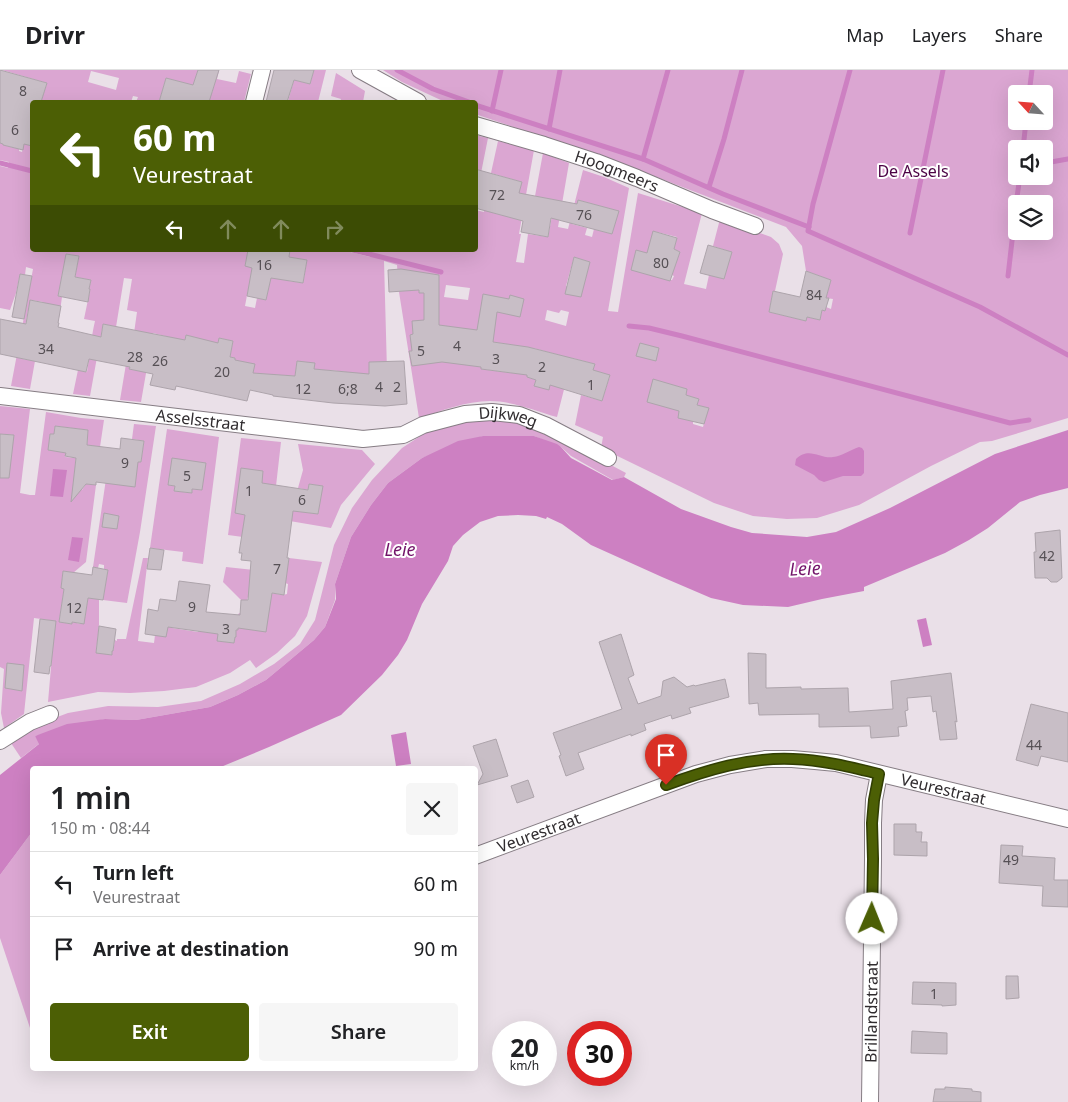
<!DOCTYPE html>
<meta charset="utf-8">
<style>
:root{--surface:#fff;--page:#f6f6f6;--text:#202124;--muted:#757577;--line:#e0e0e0;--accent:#4c5f05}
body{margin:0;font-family:"Noto Sans",sans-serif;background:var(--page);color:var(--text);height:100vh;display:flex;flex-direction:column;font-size:19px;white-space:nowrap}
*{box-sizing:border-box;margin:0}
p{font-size:16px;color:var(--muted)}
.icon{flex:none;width:28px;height:28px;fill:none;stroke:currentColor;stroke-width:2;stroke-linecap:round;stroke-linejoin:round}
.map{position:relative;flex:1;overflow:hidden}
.sheet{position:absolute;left:30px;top:696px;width:448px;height:305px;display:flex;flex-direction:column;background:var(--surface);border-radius:5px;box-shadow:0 5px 20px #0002}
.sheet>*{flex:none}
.top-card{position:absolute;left:30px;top:30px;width:448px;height:152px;border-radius:5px;box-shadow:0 5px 20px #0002;background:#4c5f05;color:#fff;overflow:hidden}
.needle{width:32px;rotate:296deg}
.tools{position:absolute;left:1008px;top:15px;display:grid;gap:10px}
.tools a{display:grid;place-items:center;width:45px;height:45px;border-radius:5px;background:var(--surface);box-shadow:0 5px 20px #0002;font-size:25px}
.speed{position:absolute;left:492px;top:951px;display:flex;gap:10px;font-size:25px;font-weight:700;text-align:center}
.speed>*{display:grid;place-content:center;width:65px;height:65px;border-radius:50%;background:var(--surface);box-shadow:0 5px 20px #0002;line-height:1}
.speed small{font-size:12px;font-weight:400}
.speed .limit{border:8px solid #d22;background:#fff;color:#111}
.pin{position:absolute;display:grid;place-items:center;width:42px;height:42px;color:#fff;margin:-51px -21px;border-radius:50% 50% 50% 0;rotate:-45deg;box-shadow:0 0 5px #0007}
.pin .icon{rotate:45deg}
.me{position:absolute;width:55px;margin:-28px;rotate:1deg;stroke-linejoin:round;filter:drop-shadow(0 0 4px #0008)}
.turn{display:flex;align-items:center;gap:18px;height:105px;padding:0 20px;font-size:22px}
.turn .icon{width:65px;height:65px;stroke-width:2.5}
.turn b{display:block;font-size:35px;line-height:42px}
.lanes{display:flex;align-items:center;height:48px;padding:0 20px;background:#0003;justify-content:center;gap:25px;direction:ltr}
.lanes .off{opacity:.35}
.round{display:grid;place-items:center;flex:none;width:52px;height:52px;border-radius:5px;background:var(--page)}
.headline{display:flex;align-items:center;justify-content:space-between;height:85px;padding:0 20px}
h1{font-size:30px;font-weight:600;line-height:38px}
.button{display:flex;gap:10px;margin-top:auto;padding:10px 20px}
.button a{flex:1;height:58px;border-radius:5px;background:var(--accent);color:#fff;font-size:20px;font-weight:600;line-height:58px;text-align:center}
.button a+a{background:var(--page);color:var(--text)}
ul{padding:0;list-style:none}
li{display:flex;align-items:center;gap:15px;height:65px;padding:0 20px;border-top:1px solid var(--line)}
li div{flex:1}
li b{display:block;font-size:19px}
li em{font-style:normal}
header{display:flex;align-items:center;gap:30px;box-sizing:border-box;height:70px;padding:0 25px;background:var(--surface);border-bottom:1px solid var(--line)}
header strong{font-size:24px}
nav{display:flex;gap:28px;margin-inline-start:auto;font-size:18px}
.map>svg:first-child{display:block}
.green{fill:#dba6d2;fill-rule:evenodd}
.water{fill:#cd80c2}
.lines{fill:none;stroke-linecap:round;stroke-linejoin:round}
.stream{stroke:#cd80c2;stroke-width:5}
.building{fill:#c8bec6;stroke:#ada4ab}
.minor-casing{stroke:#867d84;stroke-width:18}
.minor{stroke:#fff;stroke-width:16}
.route-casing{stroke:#313e03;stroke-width:12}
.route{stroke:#4c5f05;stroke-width:9}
.labels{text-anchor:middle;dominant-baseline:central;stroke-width:4;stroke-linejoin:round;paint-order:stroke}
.number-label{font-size:14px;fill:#565055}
.street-label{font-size:16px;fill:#302c2f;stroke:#fff}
.park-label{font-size:16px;fill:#4c0345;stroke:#fff}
.water-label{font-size:18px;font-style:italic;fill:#721469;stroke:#fff}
</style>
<header>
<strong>Drivr</strong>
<nav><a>Map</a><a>Layers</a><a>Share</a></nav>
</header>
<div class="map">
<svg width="1068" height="1032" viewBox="0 0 1068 1032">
<rect width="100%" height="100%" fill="#eae0e8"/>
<g class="green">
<path d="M0 0H202V1L198 0 194 14 219 0 217 9 236 13 239 1 251 4 244 32H203L196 31 195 32H179V30L187 32 191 20 211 24 213 21 166 8 159 32H136L138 27 133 26 131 32H41L47 13 2 0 0 5ZM91 1 119 8 116 20 88 12Z"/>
<path d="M314 0H326L318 32H285L286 31H288L294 10 310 14Z"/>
<path d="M383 0H1068V348L992 371 980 372 931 396 859 435 817 448 787 449 753 446 714 433 601 378 603 367 575 355 581 325 602 331 610 306 593 300 595 294 572 288 557 347C536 341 512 331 490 331 466 331 441 341 419 348L399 222 397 195 384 191 387 301 381 292H369V307L346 302 330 300 314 302 297 291 295 306 275 305H262L230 315 235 288 230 287 233 271 219 268 215 286 194 282 197 268 186 265 180 288 167 280 169 267 153 263 141 332 120 330 126 294 130 295 129 299 142 301 134 263 137 242 127 240 132 209 124 208 116 257 103 254 90 326 73 324 78 300 87 302C90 284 91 268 95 251L84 249 90 220 89 219 91 210 75 207 79 186 67 184 58 226 62 227 59 248 43 232 31 230 29 241H28L24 262 23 289 35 291 30 319 11 316 33 199 26 197 25 205 20 204 16 223 10 240 0 238V96L8 98 9 92 0 90V73L3 74V75L19 79V81L22 82 24 74 32 76V74V180H248L245 196 288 192 290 180H343L370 187V182L363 180H475V140L484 142V140L521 112 491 103 498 71 534 80 519 164H521L516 192 524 193 528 164 548 167 555 130 537 127 535 126 543 83 569 93 558 157 568 159 583 100 604 107 629 118 608 241 618 242 638 123 702 143 684 214 706 219 709 205 724 209 731 182 713 176 720 149 771 167 779 174 783 184 775 221H773L769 242 806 251 807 247 820 250 822 240 825 241 826 237 831 239 833 229 826 228 831 210 806 201 802 176 786 157 620 93 475 44V32H445L402 12ZM1016 24H1044V51H1016ZM1016 79H1044V106H1016ZM578 130 618 141 612 164 594 159 592 167 585 165 587 158 572 154ZM1016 134H1044V161H1016ZM653 161 677 167 674 179 680 182 672 205 674 206 672 210H670ZM574 187 590 192 582 220 566 216ZM293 188 307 190 303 213 289 211ZM269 215 266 230 257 228 255 238 245 236 248 220ZM446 215 470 218 468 230 444 227ZM547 240 559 243 561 240 569 242 566 256 545 250ZM484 271 513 275V292L511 303 481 299ZM533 278 559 285 550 313 534 316 536 310 527 307ZM668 314 687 319 686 325 699 329 697 335 708 338 703 357 693 354V351L679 341Z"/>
<path d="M336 3 365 21 363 32H340L341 29 331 26Z"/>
<path d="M475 65 488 68 475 133V90L477 83 475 82Z"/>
<path d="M0 336 30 339 20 423 30 425H35L46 342 81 348 104 350 100 377 87 375 88 360 55 356 54 364H50L49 374 66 383 65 387 76 388 73 419 82 420 86 414 96 415 86 492 73 503 63 501 61 518 64 519 59 552 72 554V552L81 554 82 546 85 547 88 528 99 529V556L96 582 111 585 112 581H113L115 570 117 571V569H126L143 488H148L138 571 154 573 155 565 168 551 173 552 172 558 198 562 201 545 218 558V571L234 573 236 560H238V544L240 543 256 544 248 527 247 530H241L223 512 226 497 254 500 258 469 228 465 241 368 281 372 276 416 282 439 318 444 322 416 309 414 308 420 298 418 303 400 298 374 362 380 375 394 341 435 331 458 272 448 265 522 283 525 287 524 288 514 285 513 289 488 322 492 307 546 295 566 277 583 256 598 250 590 230 603 196 617 164 621 130 623 98 622 48 632 55 551 34 548 24 644 4 658 1 643 4 599 0 597V393L13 365 0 364Z"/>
<path d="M486 347 517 351 560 368 626 403 624 407 613 410 571 386 561 377 534 366H483L422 388 388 413 371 435 351 467 335 514V530L325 557 314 570 266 610 238 625 210 637 136 650 105 649 35 666 40 673 21 688 9 670 36 655 68 643 108 636 158 637 201 631 240 614 274 594 300 574 315 550 334 475 352 438 372 410 402 378 425 363 452 353Z"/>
<path d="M134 354 156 356 140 462 127 533 103 530 108 500 104 499V495L99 494 98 498 93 497 106 409 133 391 141 392 144 371 132 369Z"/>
<path d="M167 359 219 367 203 494 182 491 183 482 150 478ZM205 393 202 420 192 419V423L174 421 175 416 168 415Z"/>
<path d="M32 762V964L0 868V805Z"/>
</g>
<g class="water">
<path d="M1068 360V418L1040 425 1020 432 988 458 969 470 945 483 864 517V521L822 529 788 537 743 535 711 528 662 507 591 475 562 454 547 447 546 449 536 446 518 445 498 446 480 452 463 465 453 476 448 491 422 534 407 570 398 585 382 605 341 645 269 677 216 699H32V762L0 805V705L39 674 35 666 67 654 105 649 136 650 210 637 238 625 266 610 314 570 325 557 336 529 335 514 351 467 371 435 388 413 422 388 458 371 483 366H534L557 374 561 377 571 388 612 410 624 407 681 439 731 457 752 463 807 467 836 462 890 438 995 384Z"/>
<path d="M859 377 862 378 864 381V403L861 406H843L824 412 819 410 814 405 795 395 796 389C809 376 820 389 833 387 842 386 850 380 859 377Z"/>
<path d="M53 399 67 400 63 427 50 426Z"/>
<path d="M72 467 83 468 79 492 68 490Z"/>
<path d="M926 548 932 575 923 577 917 550Z"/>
<path d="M406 662 411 694 396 696 391 665Z"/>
</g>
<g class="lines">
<g class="stream">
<path d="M397 0 433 19 469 32"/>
<path d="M850 0 813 134 808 161 980 237 1068 285"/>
<path d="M1029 24 1032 0"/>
<path d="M475 35 643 89 723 124 809 157"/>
<path d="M492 41 501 0"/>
<path d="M549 59 560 0"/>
<path d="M1023 79 1026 51"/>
<path d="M643 89 668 0"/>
<path d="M1051 92 1068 89"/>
<path d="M0 93 32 101"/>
<path d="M709 117 724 69 742 0"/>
<path d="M1016 134 1020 106"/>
<path d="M910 163 943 0"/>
<path d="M353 180 441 202"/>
<path d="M1008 206 1016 136"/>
<path d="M629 256 649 258 682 266 1010 353 1029 350"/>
</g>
</g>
<g class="building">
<path d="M0 0 47 13 41 32H32V76L24 74 23 80 3 75V74L0 73Z"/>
<path d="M198 0H219L209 32H159L166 8 193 15Z"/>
<path d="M274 0H314L310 14 294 10 287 32H266Z"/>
<path d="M475 99 522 112 519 123 577 134 578 130 619 141 612 164 551 148 548 167 521 162 523 151 475 138Z"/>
<path d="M653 161 677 168 674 179 680 182 670 211 631 200 636 180 647 183Z"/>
<path d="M708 175 732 182 724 209 700 203Z"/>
<path d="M248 180H290L289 187 307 190 303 213 271 208 266 230 247 226 252 198 245 196Z"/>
<path d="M66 184 79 186 75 207 91 210 89 219H90L88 232 58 226Z"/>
<path d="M574 187 590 192 581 227 565 224Z"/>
<path d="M401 199 439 205V255L477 260 483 224 509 229 510 225 524 229 520 247 497 242 493 272 528 277 595 294 593 300 610 305 602 331 550 315 549 320 534 316 536 310 527 307V305L481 299V297L442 292 412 296 409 281H412L410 265 413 264 412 251 424 250V223H419V220L389 222 388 200Z"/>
<path d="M806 201 831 210 826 228H829L825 241 822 240 820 250 807 247 806 251 769 242 773 221 800 227Z"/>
<path d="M20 204 32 206 24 249 12 247Z"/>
<path d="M30 230 61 236 58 253H59L58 257 101 267 103 254 185 270 186 265 218 273 219 268 233 271 230 287 235 288V290L255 294 253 303 295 306 297 291 315 293 314 299 369 304V292L404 291 407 334 385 336 333 333 273 326V325L250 320 247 331 176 316 175 320 150 315 153 304 129 299 130 297 89 289 86 302 0 284V249L26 254Z"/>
<path d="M640 273 659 278 656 291 636 286Z"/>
<path d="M653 309 687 319 686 325 699 329 697 335 709 338 704 354 678 348 679 341 647 332Z"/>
<path d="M55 356 88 360 87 375 120 379 121 368 144 371 141 392H138L135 417 96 412V415L86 414 71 432 76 388 65 386 66 383 48 380 50 364H54Z"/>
<path d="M0 364 14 365 9 408H0Z"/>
<path d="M172 388 206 393 202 420 192 419V423L174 421 175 416 168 415Z"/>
<path d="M241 398 263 401 262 413 308 420 309 414 323 416 318 444 293 441 287 488H289L284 525 272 523 266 562 238 558V560H236V567H235L234 573 217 571 218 564 168 557 166 567 145 564 148 539 158 541 160 529 176 531 179 511 210 515 206 542 240 545 241 530H248L251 491 241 490 242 483H239L245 445 235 443Z"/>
<path d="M104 443 119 446 117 459 102 457Z"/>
<path d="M1060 460 1062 508 1057 512H1051L1047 508H1035L1034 482H1036L1035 463Z"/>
<path d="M150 478 164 480 161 500 147 499Z"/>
<path d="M93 497 108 500 103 530 88 528 84 554 72 552V554L59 552 64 519 61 518 63 501 92 505Z"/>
<path d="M40 549 56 551 51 596H50L49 604 34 602Z"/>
<path d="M99 556 116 559 113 581H112V585L96 583Z"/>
<path d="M621 564 634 605 628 608 638 634 661 626 663 611 674 607 687 617 694 615 695 616 725 609 729 627 689 638 691 643 672 649 671 645 644 654 646 660 631 666V664L578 683 584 699 566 706 559 686 561 685 553 663 622 639 599 572Z"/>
<path d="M748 583 766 584V618L801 617V619L848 618 849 642 893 639 891 611 951 603 957 652 955 651 957 669 940 670 936 641 933 642 931 626 907 628 908 640 905 641 907 656 898 657 899 666 871 668 870 656 819 657V644L759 645 758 633 749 634Z"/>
<path d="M7 593 24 595 22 621 5 618Z"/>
<path d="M1031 634 1068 643V692L1041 686 1038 696 1016 690Z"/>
<path d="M496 669 508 706 477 715 483 704 473 676Z"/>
<path d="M528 710 534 727 517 733 511 716Z"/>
<path d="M894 754H916V762H922L921 772H927V786L894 785Z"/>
<path d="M1001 775 1023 776 1022 786 1055 788 1054 810H1068V837L1042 836 1043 816 999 813Z"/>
<path d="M1006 906H1018L1019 928 1006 929Z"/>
<path d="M913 912 956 913V935L942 936V935L912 934Z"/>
<path d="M912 961 947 963V984L911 983Z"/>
<path d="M945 1017 972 1019V1021L981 1022V1032H933L935 1019H945Z"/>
</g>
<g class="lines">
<g class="minor-casing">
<g id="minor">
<path d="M360 0 418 32"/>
<path d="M254 32 262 0"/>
<path id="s1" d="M475 55 544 75 596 92 637 108 712 140 755 156"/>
<path id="s2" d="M0 326 363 369 403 365 423 355 465 344 492 342 519 345 547 356 608 388"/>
<path d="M0 671 30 652 50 644"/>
<path id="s3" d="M475 786 696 704 730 695 766 689H792L815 691 836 693 1068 749"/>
<path id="s4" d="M870 1032 873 789V753L874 730 879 704"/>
</g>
</g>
<use href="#minor" class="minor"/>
</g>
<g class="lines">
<g class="route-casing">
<path id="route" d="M666 715C707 700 749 687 793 689 822 690 850 697 879 704L874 730 872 753 873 789 872 849"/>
</g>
<use href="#route" class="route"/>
</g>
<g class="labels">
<g class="number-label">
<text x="23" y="20">8</text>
<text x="15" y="59">6</text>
<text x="497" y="124">72</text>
<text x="584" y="144">76</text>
<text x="661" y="192">80</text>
<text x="264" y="194">16</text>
<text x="814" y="224">84</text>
<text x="457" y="275">4</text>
<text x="46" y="278">34</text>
<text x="421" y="280">5</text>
<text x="135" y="286">28</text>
<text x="496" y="288">3</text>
<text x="160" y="290">26</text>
<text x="542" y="296">2</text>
<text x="222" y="301">20</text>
<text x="591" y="314">1</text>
<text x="379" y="316">4</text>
<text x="397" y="316">2</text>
<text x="303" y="318">12</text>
<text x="348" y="318">6;8</text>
<text x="125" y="392">9</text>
<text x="187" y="405">5</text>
<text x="249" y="420">1</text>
<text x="302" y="429">6</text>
<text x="1047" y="485">42</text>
<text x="277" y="498">7</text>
<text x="192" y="536">9</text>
<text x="74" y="537">12</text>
<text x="226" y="558">3</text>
<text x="1034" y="674">44</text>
<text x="1011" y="789">49</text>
<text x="934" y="923">1</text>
</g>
<g class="street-label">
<text stroke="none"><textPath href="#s1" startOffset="149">Hoogmeers</textPath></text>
<text stroke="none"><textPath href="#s2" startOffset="515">Dijkweg</textPath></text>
<text stroke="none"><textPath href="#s2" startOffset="202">Asselsstraat</textPath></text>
<text stroke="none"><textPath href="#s3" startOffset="488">Veurestraat</textPath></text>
<text stroke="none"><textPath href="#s3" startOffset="68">Veurestraat</textPath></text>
<text stroke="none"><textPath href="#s4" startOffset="90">Brillandstraat</textPath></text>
</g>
<g class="park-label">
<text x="913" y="101">De Assels</text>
</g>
<g class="water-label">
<text x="400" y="479">Leie</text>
<text transform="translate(805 498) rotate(-3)">Leie</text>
</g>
</g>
</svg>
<div class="tools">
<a><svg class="needle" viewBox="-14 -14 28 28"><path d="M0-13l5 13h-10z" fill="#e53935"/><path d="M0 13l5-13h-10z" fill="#757577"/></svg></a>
<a><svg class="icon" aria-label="sound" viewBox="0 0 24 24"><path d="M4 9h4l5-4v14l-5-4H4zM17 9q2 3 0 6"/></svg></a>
<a><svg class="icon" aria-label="layers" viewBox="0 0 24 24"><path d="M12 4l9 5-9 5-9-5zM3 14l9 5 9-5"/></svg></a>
</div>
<div class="speed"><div>20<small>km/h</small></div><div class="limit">30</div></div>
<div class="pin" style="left:666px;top:715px;background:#d93025"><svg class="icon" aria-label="arrive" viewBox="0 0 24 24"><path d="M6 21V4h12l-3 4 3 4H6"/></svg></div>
<svg class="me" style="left:872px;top:849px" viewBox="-20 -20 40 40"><circle r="19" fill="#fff"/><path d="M0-13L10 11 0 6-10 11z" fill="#4c5f05"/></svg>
<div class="top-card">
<div class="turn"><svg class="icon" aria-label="left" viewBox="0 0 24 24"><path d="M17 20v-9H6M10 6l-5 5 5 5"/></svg><div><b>60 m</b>Veurestraat</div></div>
<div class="lanes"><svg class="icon" aria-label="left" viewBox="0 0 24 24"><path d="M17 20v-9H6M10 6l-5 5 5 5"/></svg><svg class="icon off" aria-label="ahead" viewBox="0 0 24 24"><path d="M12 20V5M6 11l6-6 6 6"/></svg><svg class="icon off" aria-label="ahead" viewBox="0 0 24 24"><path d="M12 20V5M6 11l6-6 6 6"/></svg><svg class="icon off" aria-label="right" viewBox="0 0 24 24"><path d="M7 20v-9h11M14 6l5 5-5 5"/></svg></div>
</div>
<section class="sheet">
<div class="headline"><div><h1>1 min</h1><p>150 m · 08:44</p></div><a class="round"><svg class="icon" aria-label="close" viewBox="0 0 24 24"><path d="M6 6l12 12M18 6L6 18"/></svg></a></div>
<ul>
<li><svg class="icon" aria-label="left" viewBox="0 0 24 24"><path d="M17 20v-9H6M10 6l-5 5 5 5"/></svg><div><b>Turn left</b><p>Veurestraat</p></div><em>60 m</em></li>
<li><svg class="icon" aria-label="arrive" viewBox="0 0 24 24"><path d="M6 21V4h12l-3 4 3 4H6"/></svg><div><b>Arrive at destination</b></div><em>90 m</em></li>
</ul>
<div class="button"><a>Exit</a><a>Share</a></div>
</section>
</div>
